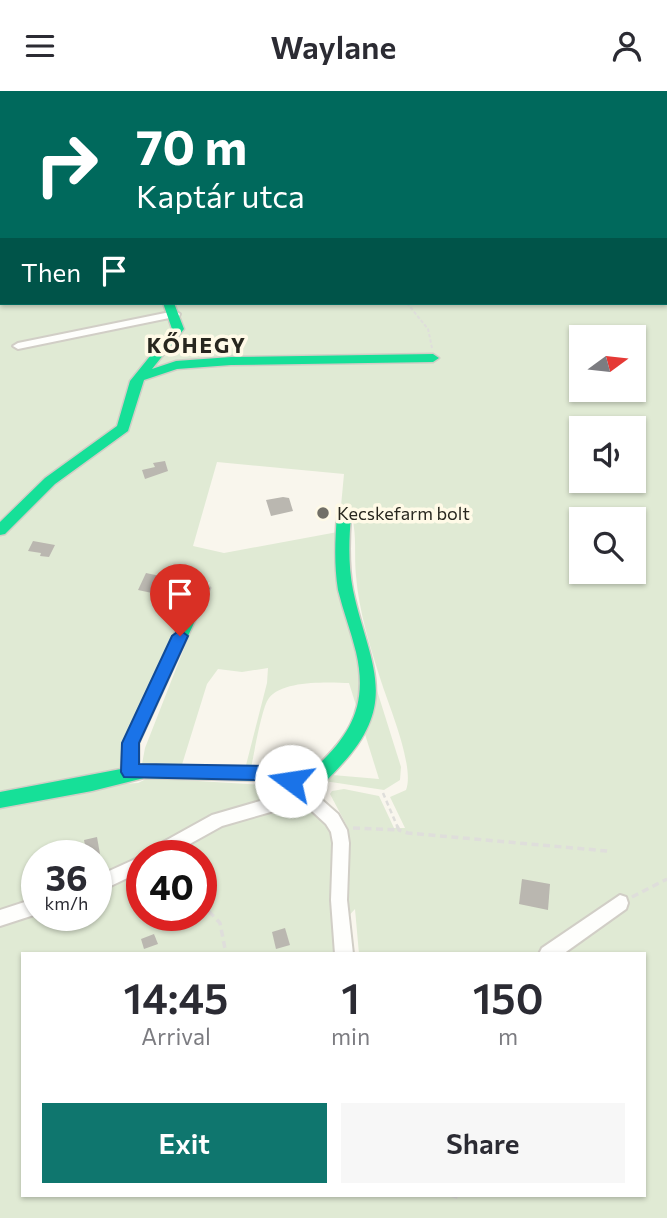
<!DOCTYPE html>
<meta charset="utf-8">
<style>
:root{--surface:#fff;--page:#f7f7f7;--text:#2b2b33;--muted:#7c7c81;--accent:#0f766e}
body{margin:0;font-family:Commissioner,sans-serif;background:var(--page);color:var(--text);height:100vh;display:flex;flex-direction:column;font-size:26px;white-space:nowrap}
*{box-sizing:border-box;margin:0}
p{font-size:23px;color:var(--muted)}
.icon{flex:none;width:38px;height:38px;fill:none;stroke:currentColor;stroke-width:2;stroke-linecap:round;stroke-linejoin:round}
.map{position:relative;flex:1;overflow:hidden}
.details{position:absolute;left:21px;top:861px;width:625px;height:245px;display:flex;flex-direction:column;background:var(--surface);border-radius:0px;box-shadow:0 2px 5px #0004}
.details>*{flex:none}
.hud{position:absolute;left:0px;top:0px;width:668px;height:214px;box-shadow:0 2px 5px #0004;background:#00695c;color:#fff;overflow:hidden}
.needle{width:46px;rotate:75deg}
.fabs{position:absolute;left:569px;top:234px;display:grid;gap:14px}
.fabs a{display:grid;place-items:center;width:77px;height:77px;border-radius:0px;background:var(--surface);box-shadow:0 2px 5px #0004;font-size:35px}
.speed{position:absolute;left:21px;top:749px;display:flex;gap:14px;font-size:35px;font-weight:700;text-align:center}
.speed>*{display:grid;place-content:center;width:91px;height:91px;border-radius:50%;background:var(--surface);box-shadow:0 2px 5px #0004;line-height:1}
.speed small{font-size:18px;font-weight:400}
.speed .limit{border:10px solid #d22;background:#fff;color:#111}
.pin{position:absolute;display:grid;place-items:center;width:60px;height:60px;color:#fff;margin:-72px -30px;border-radius:50% 50% 50% 0;rotate:-45deg;box-shadow:0 0 7px #0007}
.pin .icon{rotate:45deg}
.me{position:absolute;width:77px;margin:-38px;rotate:284deg;stroke-linejoin:round;filter:drop-shadow(0 0 5px #0008)}
.turn{display:flex;align-items:center;gap:24px;height:147px;padding:0 21px;font-size:32px}
.turn .icon{width:91px;height:91px;stroke-width:2.5}
.turn b{display:block;font-size:49px;line-height:60px}
.then{display:flex;align-items:center;height:66px;padding:0 21px;background:#0003;gap:14px;font-size:26px}
.eta{display:flex;justify-content:space-evenly;align-items:center;height:119px;text-align:center}
.eta b{font-size:42px;font-weight:600;line-height:49px}
.primary-button{display:flex;gap:14px;margin-top:auto;padding:14px 21px}
.primary-button a{flex:1;height:80px;border-radius:0px;background:var(--accent);color:#fff;font-size:28px;font-weight:600;line-height:80px;text-align:center}
.primary-button a+a{background:var(--page);color:var(--text)}
header{display:flex;justify-content:space-between;align-items:center;height:91px;padding:0 21px;background:var(--surface);font-size:32px;font-weight:600}
.map>svg:first-child{display:block}
.green{fill:#e0ead4;fill-rule:evenodd}
.building{fill:#bab7b0}
.lines{fill:none;stroke-linecap:round;stroke-linejoin:round}
.street-casing{stroke:#d1cec6;stroke-width:4}
.fast-casing{stroke:#d1cec6;stroke-width:3}
.path-far2{stroke:#dfdedb;stroke-width:2;stroke-dasharray:3.5 2;stroke-linecap:butt}
.path-far1{stroke:#dfdedb;stroke-width:2.5;stroke-dasharray:5 3.5;stroke-linecap:butt}
.path{stroke:#dfdedb;stroke-width:3.5;stroke-dasharray:7 4.5;stroke-linecap:butt}
.street{fill:#fefefc;fill-rule:evenodd}
.fast{fill:#16e098;fill-rule:evenodd}
.route{fill:#1a73e8;stroke:#114b97;stroke-width:2}
.poi-dot{fill:#716f67;stroke:#fffae7;stroke-width:2.5}
.labels{text-anchor:middle;dominant-baseline:central;stroke-width:7;stroke-linejoin:round;paint-order:stroke}
.poi-label{font-size:18px;fill:#28271f;stroke:#fffae7;text-anchor:start}
.far-district-label{font-size:21px;font-weight:bold;letter-spacing:2px;fill:#28271f;stroke:#fffae7}
</style>
<header><svg class="icon" aria-label="menu" viewBox="0 0 24 24"><path d="M4 6h16M4 12h16M4 18h16"/></svg>Waylane<svg class="icon" aria-label="person" viewBox="0 0 24 24"><circle cx="12" cy="8" r="4"/><path d="M4 21q1-7 8-7t8 7"/></svg></header>
<div class="map">
<svg width="667" height="1127" viewBox="0 0 667 1127">
<rect width="100%" height="100%" fill="#f9f6ed"/>
<path class="green" d="M0 0H667V1127H0ZM2 2H667V212H2ZM581 247H634V299H581ZM581 338H634V390H581ZM217 371 344 383 340 426H352C357 445 354 465 356 485 359 521 370 556 381 590 389 615 415 676 406 699L390 706 405 737H394L379 705 344 698 332 700 330 703 349 739 315 697 148 687 138 692 120 693 205 492 210 491 145 657 142 673 180 680 207 593 218 578 242 581 268 577 267 592 244 682 291 685 384 699 400 689 401 676 364 558 343 440 224 462 193 455ZM581 429H634V481H581ZM349 592 379 688 251 677C254 663 262 615 269 607 282 589 329 591 349 592ZM37 765H96V824H37ZM142 765H201V824H142ZM355 818 359 863H644V1104H23V863H347L344 830Z"/>
<g class="building">
<path d="M165 370 168 380 145 388 142 379 155 376 153 372Z"/>
<path d="M283 406 289 407 293 420 271 425 266 409Z"/>
<path d="M33 450 55 454 49 466 40 465 41 462 28 460Z"/>
<path d="M146 482 160 485 152 502 138 499Z"/>
<path d="M97 746 100 763 87 765 84 749Z"/>
<path d="M522 788 550 793 548 819 519 813Z"/>
<path d="M285 837 290 854 276 858 272 841Z"/>
<path d="M154 843 158 853 144 858 141 848Z"/>
</g>
<g class="lines">
<g class="street-casing">
<g id="street">
<path d="M2 0H13L2 2V4L0 2Z"/>
<path d="M366 0H378L380 2H368Z"/>
<rect x="0" y="107" width="2" height="6"/>
<rect x="0" y="160" width="2" height="6"/>
<path d="M175 220 180 223 179 225 18 258 13 255 18 252Z"/>
<path d="M301 693 306 695 338 723 347 739 349 752 347 809 353 863H335L331 809 333 752 331 741 326 733 300 709 281 718 222 735 168 765H145L147 760 212 724 277 705Z"/>
<path d="M142 765V780L96 802V786Z"/>
<path d="M620 804 626 806 628 812 626 818 563 863H539L542 857Z"/>
<path d="M37 807V823L0 835V819Z"/>
</g>
</g>
<g class="fast-casing">
<g id="fast">
<path d="M163 212H174L184 238 152 278 176 270 231 266 433 263 439 267 433 271 231 274 177 278 144 289 128 340 55 393 5 443 0 444V431L45 387 117 335 130 290 172 238Z"/>
<path d="M344 419 351 424C349 449 348 474 353 499 368 570 401 609 342 673 331 685 316 702 301 708 291 704 284 695 273 690L144 687 92 700 0 717V701L121 678 123 652 196 497 203 492 210 497 139 652V674L274 676 301 689C345 652 370 621 356 561 351 540 343 520 338 499 334 474 335 449 337 424Z"/>
</g>
</g>
<g class="path-far2">
<path d="M391 2 393 0"/>
<path d="M407 212 428 238 432 257"/>
</g>
<path class="path-far1" d="M383 702 398 737"/>
<g class="path">
<path d="M397 735 399 739 408 742 607 760"/>
<path d="M353 737 399 739"/>
<path d="M632 806 667 788"/>
<path d="M201 812 220 832 226 863"/>
<path d="M451 1104 459 1107"/>
</g>
<use href="#street" class="street"/>
<use href="#fast" class="fast"/>
</g>
<path class="route" d="M180 539 188 545 139 652V673L274 675 297 685 300 690 297 696 291 698 272 690 260 689 124 686 121 681 122 652 172 545Z"/>
<circle class="poi-dot" cx="323" cy="422" r="7"/>
<g class="labels">
<g class="poi-label">
<text x="337" y="422">Kecskefarm bolt</text>
</g>
<g class="far-district-label">
<text x="197" y="253">KŐHEGY</text>
</g>
</g>
</svg>
<div class="fabs">
<a><svg class="needle" viewBox="-14 -14 28 28"><path d="M0-13l5 13h-10z" fill="#e53935"/><path d="M0 13l5-13h-10z" fill="#7c7c81"/></svg></a>
<a><svg class="icon" aria-label="sound" viewBox="0 0 24 24"><path d="M4 9h4l5-4v14l-5-4H4zM17 9q2 3 0 6"/></svg></a>
<a><svg class="icon" aria-label="search" viewBox="0 0 24 24"><circle cx="10" cy="10" r="6"/><path d="M15 15l6 6"/></svg></a>
</div>
<div class="speed"><div>36<small>km/h</small></div><div class="limit">40</div></div>
<div class="pin" style="left:180px;top:545px;background:#d93025"><svg class="icon" aria-label="arrive" viewBox="0 0 24 24"><path d="M6 21V4h12l-3 4 3 4H6"/></svg></div>
<svg class="me" style="left:291px;top:690px" viewBox="-20 -20 40 40"><circle r="19" fill="#fff"/><path d="M0-13L10 11 0 6-10 11z" fill="#1a73e8"/></svg>
<div class="hud">
<div class="turn"><svg class="icon" aria-label="right" viewBox="0 0 24 24"><path d="M7 20v-9h11M14 6l5 5-5 5"/></svg><div><b>70 m</b>Kaptár utca</div></div>
<div class="then">Then<svg class="icon" aria-label="arrive" viewBox="0 0 24 24"><path d="M6 21V4h12l-3 4 3 4H6"/></svg></div>
</div>
<section class="details">
<div class="eta">
<div><b>14:45</b><p>Arrival</p></div>
<div><b>1</b><p>min</p></div>
<div><b>150</b><p>m</p></div>
</div>
<div class="primary-button"><a>Exit</a><a>Share</a></div>
</section>
</div>
